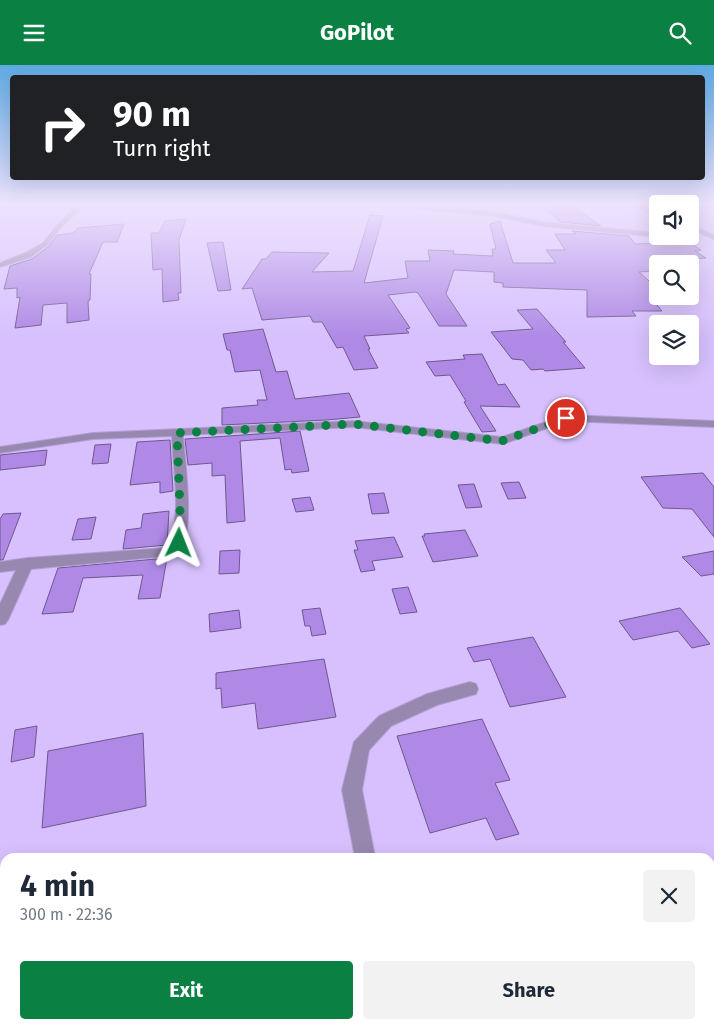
<!DOCTYPE html>
<meta charset="utf-8">
<style>
:root{--surface:#fff;--page:#f2f2f3;--text:#1f2937;--muted:#747a83;--accent:#0b8043}
body{margin:0;font-family:"Fira Sans",sans-serif;background:var(--page);color:var(--text);height:100vh;display:flex;flex-direction:column;font-size:19px;white-space:nowrap}
*{box-sizing:border-box;margin:0}
p{font-size:16px;color:var(--muted)}
.icon{flex:none;width:28px;height:28px;fill:none;stroke:currentColor;stroke-width:2;stroke-linecap:round;stroke-linejoin:round}
.map{position:relative;flex:1;overflow:hidden}
.panel{position:absolute;left:0px;top:788px;width:715px;height:176px;display:flex;flex-direction:column;background:var(--surface);border-radius:15px 15px 0 0;box-shadow:0 5px 20px #0002}
.panel>*{flex:none}
.hud{position:absolute;left:10px;top:10px;width:695px;height:105px;border-radius:5px;box-shadow:0 5px 20px #0002;background:#202124;color:#fff;overflow:hidden}
.tools{position:absolute;left:649px;top:130px;display:grid;gap:10px}
.tools a{display:grid;place-items:center;width:50px;height:50px;border-radius:5px;background:var(--surface);box-shadow:0 5px 20px #0002;font-size:25px}
.pin{position:absolute;display:grid;place-items:center;width:42px;height:42px;color:#fff;margin:-21px;border:2px solid #fff;border-radius:50%;box-shadow:0 1px 5px #0007}
.me{position:absolute;width:55px;margin:-28px;rotate:2deg;stroke-linejoin:round;filter:drop-shadow(0 0 4px #0008)}
.turn{display:flex;align-items:center;gap:18px;height:105px;padding:0 20px;font-size:22px}
.turn .icon{width:65px;height:65px;stroke-width:2.5}
.turn b{display:block;font-size:35px;line-height:42px}
.round{display:grid;place-items:center;flex:none;width:52px;height:52px;border-radius:5px;background:var(--page)}
.overview{display:flex;align-items:center;justify-content:space-between;height:85px;padding:0 20px}
h1{font-size:30px;font-weight:700;line-height:38px}
.cta{display:flex;gap:10px;margin-top:auto;padding:10px 20px}
.cta a{flex:1;height:58px;border-radius:5px;background:var(--accent);color:#fff;font-size:20px;font-weight:700;line-height:58px;text-align:center}
.cta a+a{background:var(--page);color:var(--text)}
header{display:flex;justify-content:space-between;align-items:center;height:65px;padding:0 20px;background:var(--accent);color:#fff;font-size:22px;font-weight:700}
.map>svg:first-child{display:block}
.building{fill:#af89e5;stroke:#6e588e}
.lines{fill:none;stroke-linecap:round;stroke-linejoin:round}
.street-casing{stroke:#b49fd5;stroke-width:2}
.street{fill:#9788b0;fill-rule:evenodd}
.route{stroke:#0b8043;stroke-width:9;stroke-dasharray:0 16.2}
</style>
<header><svg class="icon" aria-label="menu" viewBox="0 0 24 24"><path d="M4 6h16M4 12h16M4 18h16"/></svg>GoPilot<svg class="icon" aria-label="search" viewBox="0 0 24 24"><circle cx="10" cy="10" r="6"/><path d="M15 15l6 6"/></svg></header>
<div class="map">
<svg width="714" height="963" viewBox="0 0 714 963">
<rect width="100%" height="100%" fill="#d7c0fd"/>
<g class="building">
<path d="M573 141 601 161 561 157 542 142Z"/>
<path d="M370 150 383 151 364 218 408 213 405 196H430L428 185 454 186 453 189 493 191 492 184H496L490 159 500 156 513 198H556L546 185H565L555 169H576L572 166 629 171 635 179 670 178 666 171 682 173 701 185 695 186 706 193 668 195 672 199H658V206L639 207 658 224V231H666L670 234 653 235 662 246H632L636 251 587 252V225L503 222V218L494 217V207L454 205 446 229 467 261H439L418 228 415 227 388 230 410 263 406 264 409 268 364 271 370 284H368L378 303 354 305 343 282 337 283 322 257H313L310 251 262 255 252 223 242 224 262 194H266L272 187 329 188 312 207 353 206Z"/>
<path d="M186 154 179 175 181 228H178L179 235 163 237 162 204 153 205 151 168H159L165 156Z"/>
<path d="M124 159 117 177H103L89 209H91L90 235 88 236 89 255 67 258V238L43 240 41 260 15 263 20 232 17 233V223L4 224 10 201 32 194 48 182 57 170 73 168 78 163Z"/>
<path d="M223 177 231 225 218 226 207 178Z"/>
<path d="M537 244 566 277H563L585 303 545 306 543 304 531 305 523 295 512 294 491 267 533 264 517 245Z"/>
<path d="M263 264 276 307 287 306 295 334 349 328 360 352 326 355 222 360V343L258 340 257 335H267L260 305 235 307 230 285H227L223 269Z"/>
<path d="M482 289 498 320 505 319 520 342 480 341 496 366 482 367 464 337 466 336 450 310 435 311 426 297 465 294 463 290Z"/>
<path d="M300 366 309 406 292 408 291 404 285 405 280 373 240 376 245 456 227 458 225 410 212 411V398L188 400 185 374Z"/>
<path d="M170 375 173 426 160 428V417L130 420 137 377Z"/>
<path d="M111 379 108 398 92 399 95 380Z"/>
<path d="M47 385 45 400 0 405V390Z"/>
<path d="M703 408 714 422V472L692 444 663 443 641 412Z"/>
<path d="M519 417 526 433 508 434 501 418Z"/>
<path d="M474 419 482 442 466 443 458 420Z"/>
<path d="M384 428 389 448 372 449 368 429Z"/>
<path d="M310 432 314 445 296 447 292 434Z"/>
<path d="M169 446 167 480 123 484 126 465 141 463 143 449Z"/>
<path d="M21 448 3 495H0V454L3 449Z"/>
<path d="M96 452 91 474 72 475 78 454Z"/>
<path d="M465 465 478 491 433 497 422 471H425L424 469Z"/>
<path d="M394 472 403 492 372 496 375 505 361 507 354 485H358L355 476Z"/>
<path d="M240 485 239 508 219 509 220 486Z"/>
<path d="M714 486V509L701 511 682 492Z"/>
<path d="M167 493 160 533 138 534 143 510 83 513 73 547 42 549 58 503Z"/>
<path d="M408 522 417 547 400 549 392 524Z"/>
<path d="M320 543 326 569 312 571 310 561H305L302 545Z"/>
<path d="M680 543 710 579 692 583 678 566 633 575 619 556Z"/>
<path d="M239 545 241 563 210 567 209 549Z"/>
<path d="M533 572 566 632 510 642 490 594 474 597 467 583Z"/>
<path d="M324 594 336 652 258 664 255 638 222 643 221 623 216 624V608Z"/>
<path d="M482 654 510 715 495 718 519 769 496 775 486 753 430 768 397 671Z"/>
<path d="M37 661 34 692 11 697 15 665Z"/>
<path d="M143 668 146 741 42 763 48 686Z"/>
</g>
<g class="lines">
<g class="street-casing">
<g id="street">
<path d="M47 139H404L495 147 543 157 658 168V171H660L658 172 543 161 495 151 399 142H83L61 162 47 180 31 192 0 202V198L25 188 43 178 57 160 76 141H50Z"/>
<path d="M627 139H635L658 146V150Z"/>
<path d="M690 160 714 170V174L690 164Z"/>
<path d="M566 350 714 356V362L567 356 503 379 354 362 183 370C185 400 195 463 180 487L167 491 31 504 8 555 5 559 0 560V539L16 505 0 507V497L27 493 165 483 169 481C182 451 173 404 172 371L93 374 0 388V382L93 368 354 356 502 372Z"/>
<path d="M470 617 476 619 478 624 476 629 437 640 391 661 369 685 362 725 375 792H355L342 725 354 677 379 651 427 629Z"/>
<path d="M382 959H407L406 963H381Z"/>
</g>
</g>
<use href="#street" class="street"/>
</g>
<linearGradient id="sky" x2="0" y2="1"><stop stop-color="#5faae4"/><stop offset="0.51" stop-color="#ede3fe"/><stop offset="1" stop-color="#ede3fe" stop-opacity="0"/></linearGradient>
<rect width="714" height="273" fill="url(#sky)"/>
<g class="lines">
<path class="route" d="M179 478 180 444 177 368 354 359 502 376 566 353"/>
</g>
</svg>
<div class="tools">
<a><svg class="icon" aria-label="sound" viewBox="0 0 24 24"><path d="M4 9h4l5-4v14l-5-4H4zM17 9q2 3 0 6"/></svg></a>
<a><svg class="icon" aria-label="search" viewBox="0 0 24 24"><circle cx="10" cy="10" r="6"/><path d="M15 15l6 6"/></svg></a>
<a><svg class="icon" aria-label="layers" viewBox="0 0 24 24"><path d="M12 4l9 5-9 5-9-5zM3 14l9 5 9-5"/></svg></a>
</div>
<div class="pin" style="left:566px;top:353px;background:#d93025"><svg class="icon" aria-label="arrive" viewBox="0 0 24 24"><path d="M6 21V4h12l-3 4 3 4H6"/></svg></div>
<svg class="me" style="left:179px;top:478px" viewBox="-20 -20 40 40"><path d="M0-17L14 15 0 8-14 15z" fill="#0b8043" stroke="#fff" stroke-width="4"/></svg>
<div class="hud">
<div class="turn"><svg class="icon" aria-label="right" viewBox="0 0 24 24"><path d="M7 20v-9h11M14 6l5 5-5 5"/></svg><div><b>90 m</b>Turn right</div></div>
</div>
<section class="panel">
<div class="overview"><div><h1>4 min</h1><p>300 m · 22:36</p></div><a class="round"><svg class="icon" aria-label="close" viewBox="0 0 24 24"><path d="M6 6l12 12M18 6L6 18"/></svg></a></div>
<div class="cta"><a>Exit</a><a>Share</a></div>
</section>
</div>
